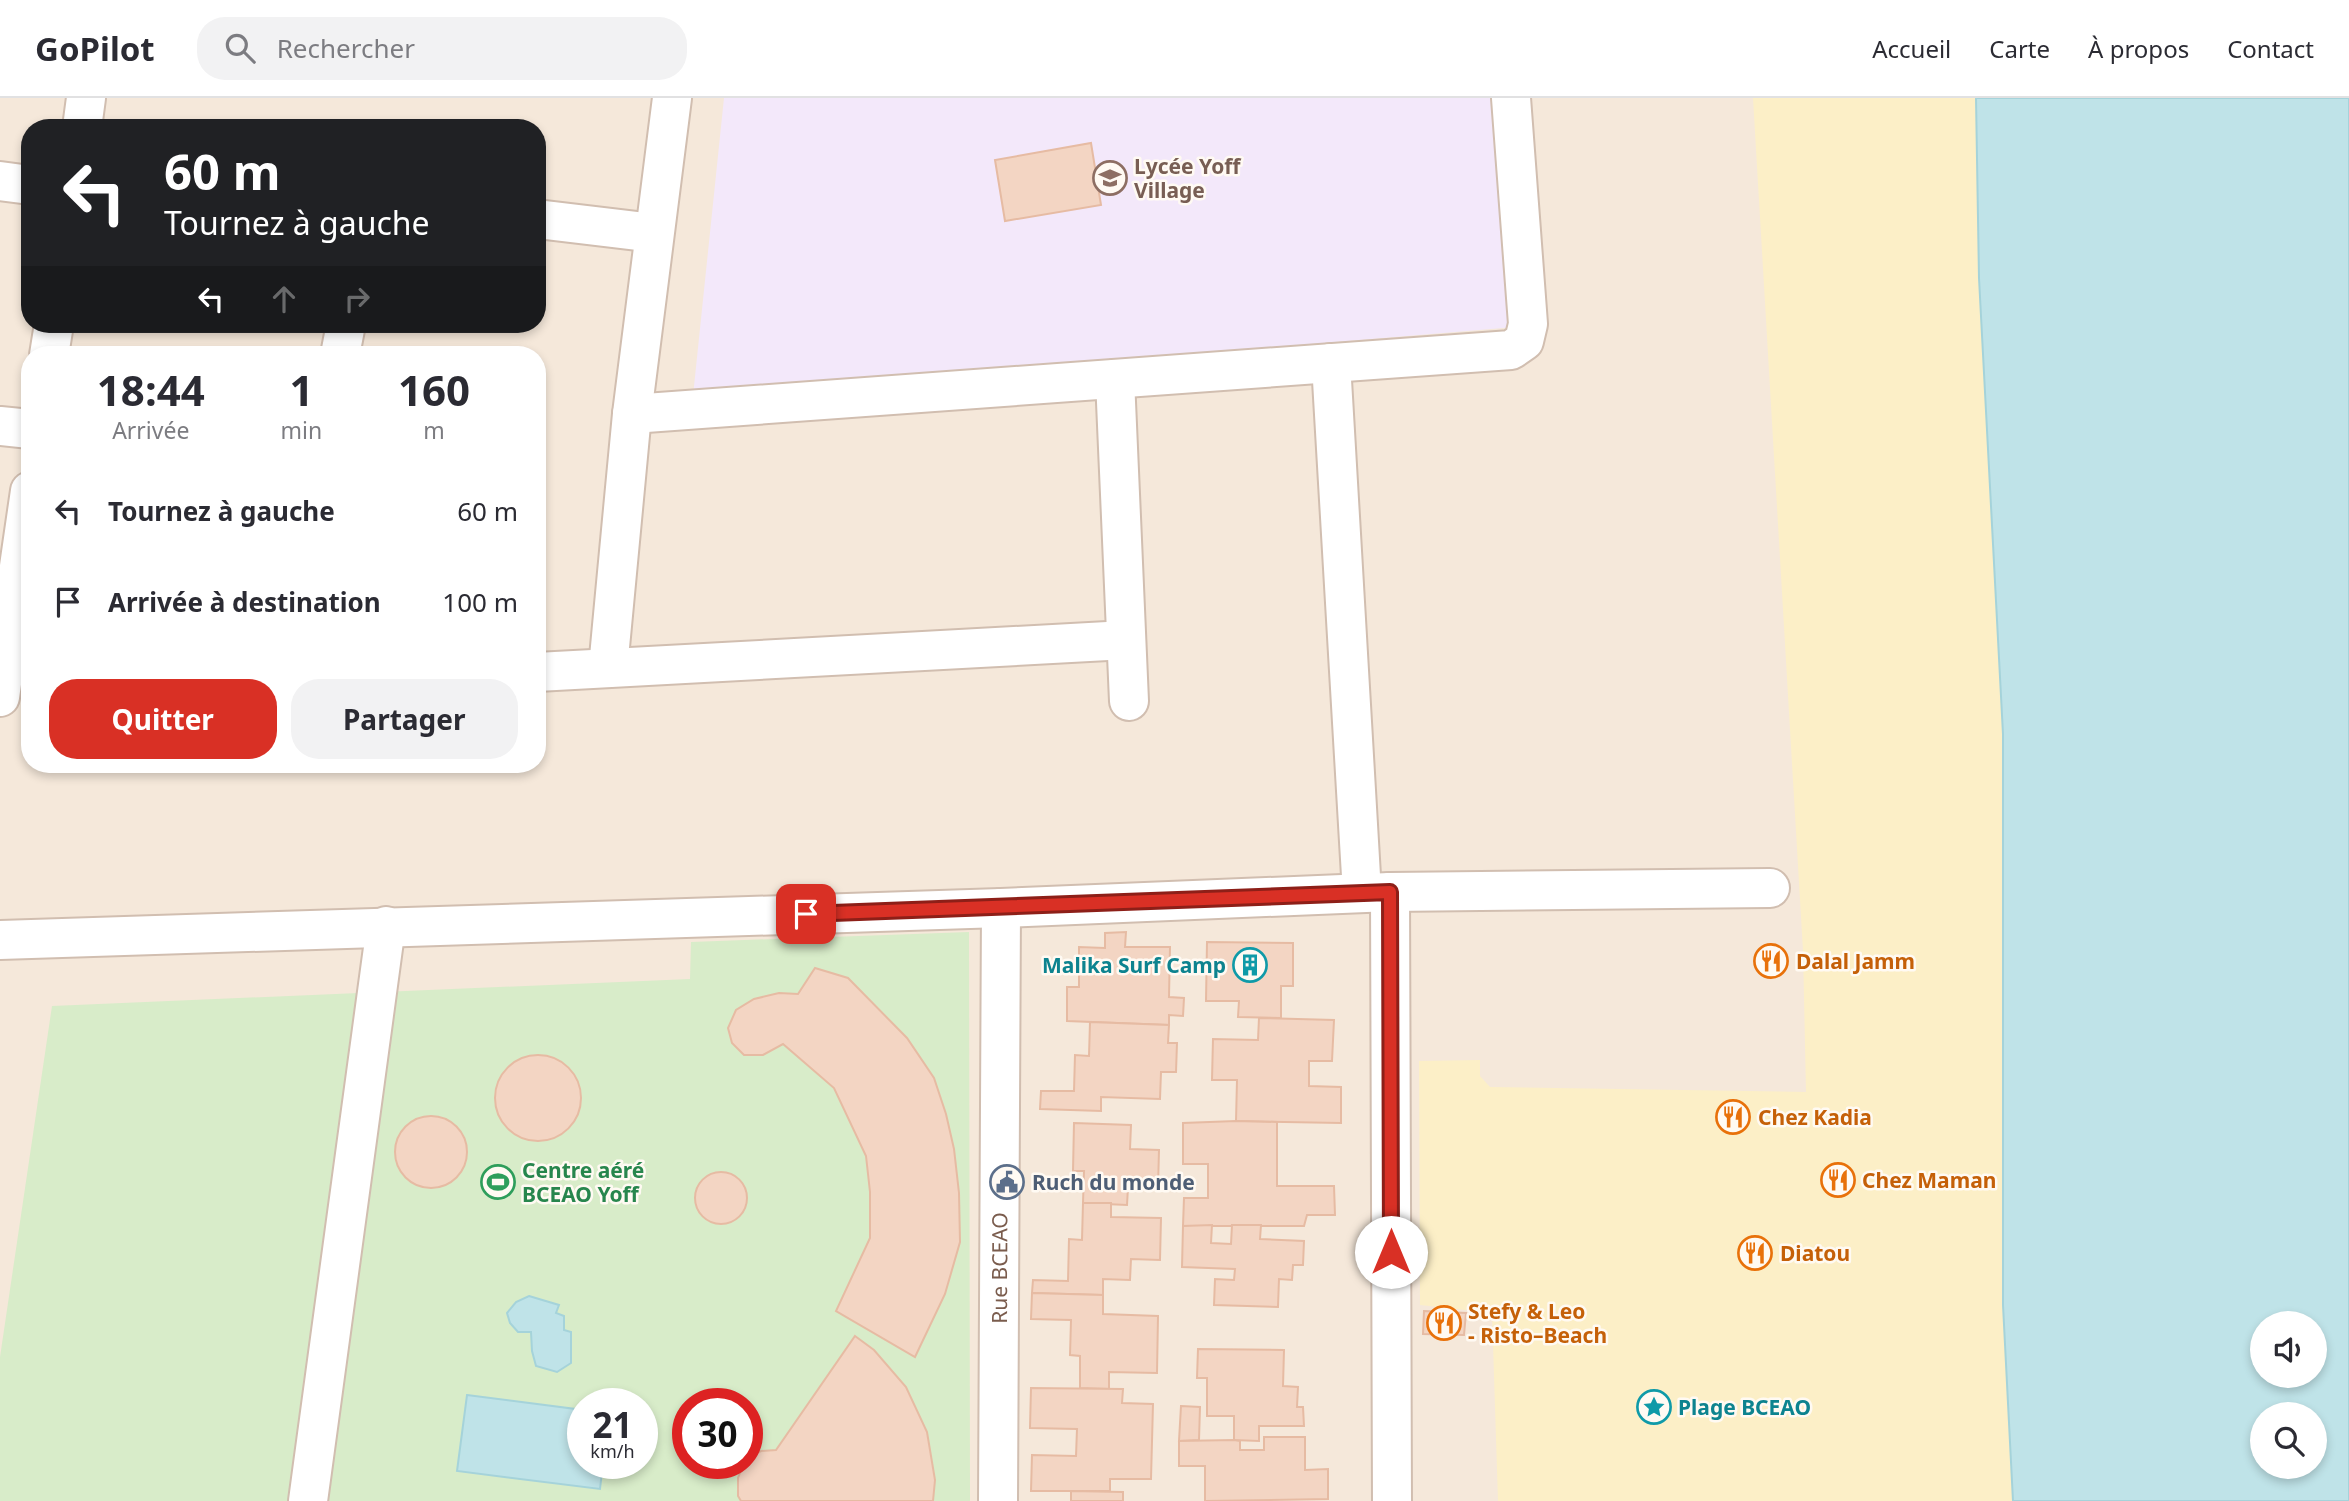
<!DOCTYPE html>
<html lang="fr">
<meta charset="utf-8">
<style>
:root{--surface:#fff;--page:#f2f2f3;--text:#2b2b33;--muted:#7c7c81;--line:#e1e1e2;--accent:#d93025}
body{margin:0;font-family:"Noto Sans",sans-serif;background:var(--page);color:var(--text);height:100vh;display:flex;flex-direction:column;font-size:26px;white-space:nowrap}
*{box-sizing:border-box;margin:0}
p{font-size:23px;color:var(--muted)}
.icon{flex:none;width:38px;height:38px;fill:none;stroke:currentColor;stroke-width:2;stroke-linecap:round;stroke-linejoin:round}
.map{position:relative;flex:1;overflow:hidden}
.side{position:absolute;left:21px;top:248px;width:525px;height:427px;display:flex;flex-direction:column;background:var(--surface);border-radius:28px;box-shadow:0 4px 10px #0003}
.side>*{flex:none}
.hud{position:absolute;left:21px;top:21px;width:525px;height:214px;border-radius:28px;box-shadow:0 4px 10px #0003;background:#202124;color:#fff;overflow:hidden}
.buttons{position:absolute;left:2250px;top:1213px;display:grid;gap:14px}
.buttons a{display:grid;place-items:center;width:77px;height:77px;border-radius:50%;background:var(--surface);box-shadow:0 4px 10px #0003;font-size:35px}
.speed{position:absolute;left:567px;top:1290px;display:flex;gap:14px;font-size:35px;font-weight:700;text-align:center}
.speed>*{display:grid;place-content:center;width:91px;height:91px;border-radius:50%;background:var(--surface);box-shadow:0 4px 10px #0003;line-height:1}
.speed small{font-size:18px;font-weight:400}
.speed .limit{border:10px solid #d22;background:#fff;color:#111}
.pin{position:absolute;display:grid;place-items:center;width:60px;height:60px;color:#fff;margin:-30px;border-radius:14px;box-shadow:0 4px 10px #0006}
.me{position:absolute;width:77px;margin:-38px;rotate:0deg;stroke-linejoin:round;filter:drop-shadow(0 0 5px #0008)}
.turn{display:flex;align-items:center;gap:24px;height:147px;padding:0 28px;font-size:32px}
.turn .icon{width:91px;height:91px;stroke-width:2.5}
.turn b{display:block;font-size:49px;line-height:60px}
.lanes{display:flex;align-items:center;height:66px;padding:0 28px;background:#0003;justify-content:center;gap:35px;direction:ltr}
.lanes .off{opacity:.35}
.eta{display:flex;justify-content:space-evenly;align-items:center;height:119px;text-align:center}
.eta b{font-size:42px;font-weight:700;line-height:49px}
.cta{display:flex;gap:14px;margin-top:auto;padding:14px 28px}
.cta a{flex:1;height:80px;border-radius:28px;background:var(--accent);color:#fff;font-size:28px;font-weight:700;line-height:80px;text-align:center}
.cta a+a{background:var(--page);color:var(--text)}
ul{padding:0;list-style:none}
li{display:flex;align-items:center;gap:21px;height:91px;padding:0 28px}
li div{flex:1}
li b{display:block;font-size:26px}
li em{font-style:normal}
header{display:flex;align-items:center;gap:42px;box-sizing:border-box;height:98px;padding:0 35px;background:var(--surface);border-bottom:2px solid var(--line)}
header strong{font-size:33px}
nav{display:flex;gap:38px;margin-inline-start:auto;font-size:24px}
.search{width:490px;height:63px;background:var(--page);display:flex;align-items:center;gap:18px;box-sizing:border-box;padding:0 24px;border-radius:28px;color:var(--muted);font-size:26px}
.map>svg:first-child{display:block}
.residential{fill:#f5e8da;fill-rule:evenodd}
.education{fill:#f3e8fa}
.green{fill:#d8ecc9;fill-rule:evenodd}
.sand{fill:#fcefc7}
.water{fill:#bfe3e8;stroke:#a5d3da;stroke-width:2;fill-rule:evenodd}
.building{fill:#f3d5c3;stroke:#e6bba3;stroke-width:2}
.lines{fill:none;stroke-linecap:round;stroke-linejoin:round}
.minor-casing{stroke:#d1beb0;stroke-width:42}
.minor{stroke:#fff;stroke-width:38}
.route-casing{stroke:#8d1f18;stroke-width:18}
.route{stroke:#d93025;stroke-width:12}
.labels{text-anchor:middle;dominant-baseline:central;stroke-width:5;stroke-linejoin:round;paint-order:stroke}
.education-label{font-size:21px;font-weight:bold;fill:#785e54;stroke:#fffaf3;text-anchor:start}
.food-label{font-size:21px;font-weight:bold;fill:#c56008;stroke:#fffaf3;text-anchor:start}
.culture-label{font-size:21px;font-weight:bold;fill:#0d838f;stroke:#fffaf3;text-anchor:end}
.leisure-label{font-size:21px;font-weight:bold;fill:#27864d;stroke:#fffaf3;text-anchor:start}
.service-label{font-size:21px;font-weight:bold;fill:#4e5e75;stroke:#fffaf3;text-anchor:start}
.street-label{font-size:21px;fill:#7a5c4d;stroke:#fffaf3}
</style>
<header>
<strong>GoPilot</strong>
<div class="search"><svg class="icon" aria-label="search" viewBox="0 0 24 24"><circle cx="10" cy="10" r="6"/><path d="M15 15l6 6"/></svg>Rechercher</div>
<nav><a>Accueil</a><a>Carte</a><a>À propos</a><a>Contact</a></nav>
</header>
<div class="map">
<svg width="2349" height="1403" viewBox="0 0 2349 1403">
<rect width="100%" height="100%" fill="#fdf6ec"/>
<path class="residential" d="M0 0H1976L1979 180 2003 636V1207L2013 1403H0ZM30 30H537V226H30ZM30 257H537V667H30ZM583 1306H642V1365H583ZM688 1306H747V1365H688Z"/>
<path class="education" d="M724 0H1498L1515 229 693 298Z"/>
<path class="green" d="M969 834 970 1403H0V1259L52 908 690 881 691 844ZM583 1306H642V1365H583ZM688 1306H747V1365H688Z"/>
<path class="sand" d="M1753 0H1976L1979 180 2003 636V1207L2013 1403H1498L1492 1215 1420 1207 1419 963 1480 962V978L1490 989 1806 994 1803 853Z"/>
<g class="water">
<path d="M1976 0H2349V1403H2013L2003 1207V636L1979 180ZM2263 1225H2315V1278H2263ZM2263 1316H2315V1368H2263Z"/>
<path d="M529 1198 559 1207 556 1215 564 1218V1232L571 1234V1265L557 1274 536 1268 532 1253 531 1234H518L510 1225 507 1215 516 1204Z"/>
<path d="M467 1297 583 1312V1365H603L600 1391 457 1373Z"/>
</g>
<g class="building">
<path d="M1091 45 1101 107 1005 123 995 62Z"/>
<path d="M1126 834 1125 849H1170L1169 899 1184 900 1183 918 1169 917V927L1067 923V889H1079V849L1105 850V835Z"/>
<path d="M1207 844 1293 845V888H1281V920L1238 919 1239 903H1206Z"/>
<path d="M815 870 848 880 907 940 934 980 946 1016 954 1051 959 1095 960 1144 945 1196 915 1259 836 1213 870 1140V1094L866 1058 834 990 783 946 763 957H744L732 945 728 930 736 912 754 901 779 895 798 896Z"/>
<path d="M1259 920 1334 922 1332 963H1309V988L1341 989V1025L1236 1023 1237 982H1212L1213 941 1258 942Z"/>
<path d="M1090 924 1169 927 1168 945H1177L1176 974H1161L1160 1001 1101 999V1013L1040 1011 1041 993H1074L1075 957 1089 958Z"/>
<circle cx="538" cy="1000" r="43"/>
<circle cx="431" cy="1054" r="36"/>
<path d="M1236 1023 1277 1024V1088H1334L1335 1117H1307L1304 1128H1183L1184 1100H1208V1066H1183V1025Z"/>
<path d="M1074 1025 1131 1027 1130 1051 1159 1052 1158 1090 1128 1089 1127 1107 1083 1105 1084 1073H1073Z"/>
<circle cx="721" cy="1100" r="26"/>
<path d="M1083 1105H1111V1119L1161 1120 1160 1162 1131 1161 1130 1182 1103 1181V1197L1032 1195 1033 1182 1068 1183 1069 1141 1082 1142Z"/>
<path d="M1212 1127 1211 1145 1231 1146 1232 1127H1261L1260 1141 1304 1143 1303 1167H1293L1292 1182 1279 1181 1278 1209 1214 1207 1215 1181 1234 1182 1235 1171 1182 1169 1183 1128Z"/>
<path d="M1032 1195 1103 1197V1216L1158 1218 1157 1275 1109 1274V1291L1080 1290V1258L1070 1257 1071 1222 1031 1221Z"/>
<path d="M1424 1213 1466 1215 1464 1237 1423 1236Z"/>
<path d="M855 1238 874 1252 906 1289 927 1334 935 1382 933 1403H741L738 1398V1380L744 1365H747L751 1358 761 1353 776 1352Z"/>
<path d="M1198 1251 1284 1252 1283 1288 1298 1289 1297 1309H1303L1304 1328H1259V1343L1234 1342V1318H1207V1280H1197Z"/>
<path d="M1031 1290 1123 1291 1122 1305 1153 1306 1151 1381H1110V1393H1031L1032 1357 1076 1358 1077 1331 1030 1330Z"/>
<path d="M1181 1308 1200 1309 1199 1342 1179 1343Z"/>
<path d="M1264 1339H1305V1372L1328 1371V1401L1205 1403V1368H1179V1343L1234 1342 1240 1343V1352H1264Z"/>
<path d="M1071 1393 1123 1394V1403H1071Z"/>
</g>
<g class="lines">
<g class="minor-casing">
<g id="minor">
<path d="M82 30 86 0"/>
<path d="M0 83 30 87"/>
<path d="M537 121 654 135"/>
<path d="M49 257 54 226"/>
<path d="M340 257 346 226"/>
<path d="M1331 265 1362 795"/>
<path d="M1115 281 1129 603"/>
<path d="M632 316 1511 252 1524 243 1528 226 1511 0"/>
<path d="M0 328 30 331"/>
<path d="M608 570 632 316 672 0"/>
<path d="M537 574 1126 542"/>
<path d="M0 599 30 393"/>
<path d="M1390 794 1392 1403"/>
<path d="M0 842 1001 810 1390 794 1770 790"/>
<path d="M308 1403 386 828"/>
<path id="s1" d="M998 1403 1001 810"/>
</g>
</g>
<use href="#minor" class="minor"/>
</g>
<g class="lines">
<g class="route-casing">
<path id="route" d="M806 816 1390 794 1391 1154"/>
</g>
<use href="#route" class="route"/>
</g>
<defs>
<g id="school-ring" transform="scale(1.75)"><circle r="9.5" fill="#fffaf3" stroke="#8d6e63" stroke-width="1.5"/><path d="M0-5L7-2L0 1L-7-2ZM-4 1L0 2.5L4 1V4Q0 6-4 4Z" fill="#8d6e63"/></g>
<g id="restaurant-ring" transform="scale(1.75)"><circle r="9.5" fill="#fffaf3" stroke="#e8710a" stroke-width="1.5"/><path d="M-5-6h1v4h1v-4h1v4h1v-4h1v5L-1.5 .5V6h-2V.5L-5-1ZM5-6V6H3V1.5H1.5Q1.5-4 5-6Z" fill="#e8710a"/></g>
<g id="building-ring" transform="scale(1.75)"><circle r="9.5" fill="#fffaf3" stroke="#0f9aa8" stroke-width="1.5"/><path d="M-4-6H4V6H1V3H-1V6H-4ZM-2.5-4.3h1.7v1.8h-1.7ZM.8-4.3h1.7v1.8H.8ZM-2.5-1h1.7V.8h-1.7ZM.8-1h1.7V.8H.8Z" fill="#0f9aa8"/></g>
<g id="stadium-ring" transform="scale(1.75)"><circle r="9.5" fill="#fffaf3" stroke="#2e9e5b" stroke-width="1.5"/><path d="M0-5a6.5 5 0 1 0 0 10a6.5 5 0 1 0 0-10ZM-3.5-1.8h7v3.6h-7Z" fill="#2e9e5b"/></g>
<g id="civic-ring" transform="scale(1.75)"><circle r="9.5" fill="#fffaf3" stroke="#5c6f8a" stroke-width="1.5"/><path d="M-.6-6.5H3V-4.5H.6V-3L4-1V1h2V6H-6V1h2V-1L-.6-3ZM-1.2 2.5V6h2.4V2.5Z" fill="#5c6f8a"/></g>
<g id="sight-ring" transform="scale(1.75)"><circle r="9.5" fill="#fffaf3" stroke="#0f9aa8" stroke-width="1.5"/><path d="M0-6L1.8-2.2L6-1.7L2.9 1.2L3.7 5.4L0 3.3L-3.7 5.4L-2.9 1.2L-6-1.7L-1.8-2.2Z" fill="#0f9aa8"/></g>
</defs>
<g fill-rule="evenodd">
<use href="#school-ring" x="1110" y="80"/>
<use href="#restaurant-ring" x="1771" y="863"/>
<use href="#building-ring" x="1250" y="867"/>
<use href="#restaurant-ring" x="1733" y="1019"/>
<use href="#restaurant-ring" x="1838" y="1082"/>
<use href="#stadium-ring" x="498" y="1084"/>
<use href="#civic-ring" x="1007" y="1084"/>
<use href="#restaurant-ring" x="1755" y="1155"/>
<use href="#restaurant-ring" x="1444" y="1225"/>
<use href="#sight-ring" x="1654" y="1309"/>
</g>
<g class="labels">
<g class="education-label">
<text x="1134" y="68">Lycée Yoff<tspan x="1134" dy="24">Village</tspan></text>
</g>
<g class="food-label">
<text x="1796" y="863">Dalal Jamm</text>
<text x="1758" y="1019">Chez Kadia</text>
<text x="1862" y="1082">Chez Maman</text>
<text x="1780" y="1155">Diatou</text>
<text x="1468" y="1213">Stefy &amp; Leo<tspan x="1468" dy="24">- Risto–Beach</tspan></text>
</g>
<g class="culture-label">
<text x="1226" y="867">Malika Surf Camp</text>
<text x="1678" y="1309" text-anchor="start">Plage BCEAO</text>
</g>
<g class="leisure-label">
<text x="522" y="1072">Centre aéré<tspan x="522" dy="24">BCEAO Yoff</tspan></text>
</g>
<g class="service-label">
<text x="1032" y="1084">Ruch du monde</text>
</g>
<g class="street-label">
<text stroke="none"><textPath href="#s1" startOffset="233">Rue BCEAO</textPath></text>
</g>
</g>
</svg>
<div class="buttons">
<a><svg class="icon" aria-label="sound" viewBox="0 0 24 24"><path d="M4 9h4l5-4v14l-5-4H4zM17 9q2 3 0 6"/></svg></a>
<a><svg class="icon" aria-label="search" viewBox="0 0 24 24"><circle cx="10" cy="10" r="6"/><path d="M15 15l6 6"/></svg></a>
</div>
<div class="speed"><div>21<small>km/h</small></div><div class="limit">30</div></div>
<div class="pin" style="left:806px;top:816px;background:#d93025"><svg class="icon" aria-label="arrive" viewBox="0 0 24 24"><path d="M6 21V4h12l-3 4 3 4H6"/></svg></div>
<svg class="me" style="left:1391px;top:1154px" viewBox="-20 -20 40 40"><circle r="19" fill="#fff"/><path d="M0-13L10 11 0 6-10 11z" fill="#d93025"/></svg>
<div class="hud">
<div class="turn"><svg class="icon" aria-label="left" viewBox="0 0 24 24"><path d="M17 20v-9H6M10 6l-5 5 5 5"/></svg><div><b>60 m</b>Tournez à gauche</div></div>
<div class="lanes"><svg class="icon" aria-label="left" viewBox="0 0 24 24"><path d="M17 20v-9H6M10 6l-5 5 5 5"/></svg><svg class="icon off" aria-label="ahead" viewBox="0 0 24 24"><path d="M12 20V5M6 11l6-6 6 6"/></svg><svg class="icon off" aria-label="right" viewBox="0 0 24 24"><path d="M7 20v-9h11M14 6l5 5-5 5"/></svg></div>
</div>
<section class="side">
<div class="eta">
<div><b>18:44</b><p>Arrivée</p></div>
<div><b>1</b><p>min</p></div>
<div><b>160</b><p>m</p></div>
</div>
<ul>
<li><svg class="icon" aria-label="left" viewBox="0 0 24 24"><path d="M17 20v-9H6M10 6l-5 5 5 5"/></svg><div><b>Tournez à gauche</b></div><em>60 m</em></li>
<li><svg class="icon" aria-label="arrive" viewBox="0 0 24 24"><path d="M6 21V4h12l-3 4 3 4H6"/></svg><div><b>Arrivée à destination</b></div><em>100 m</em></li>
</ul>
<div class="cta"><a>Quitter</a><a>Partager</a></div>
</section>
</div>
